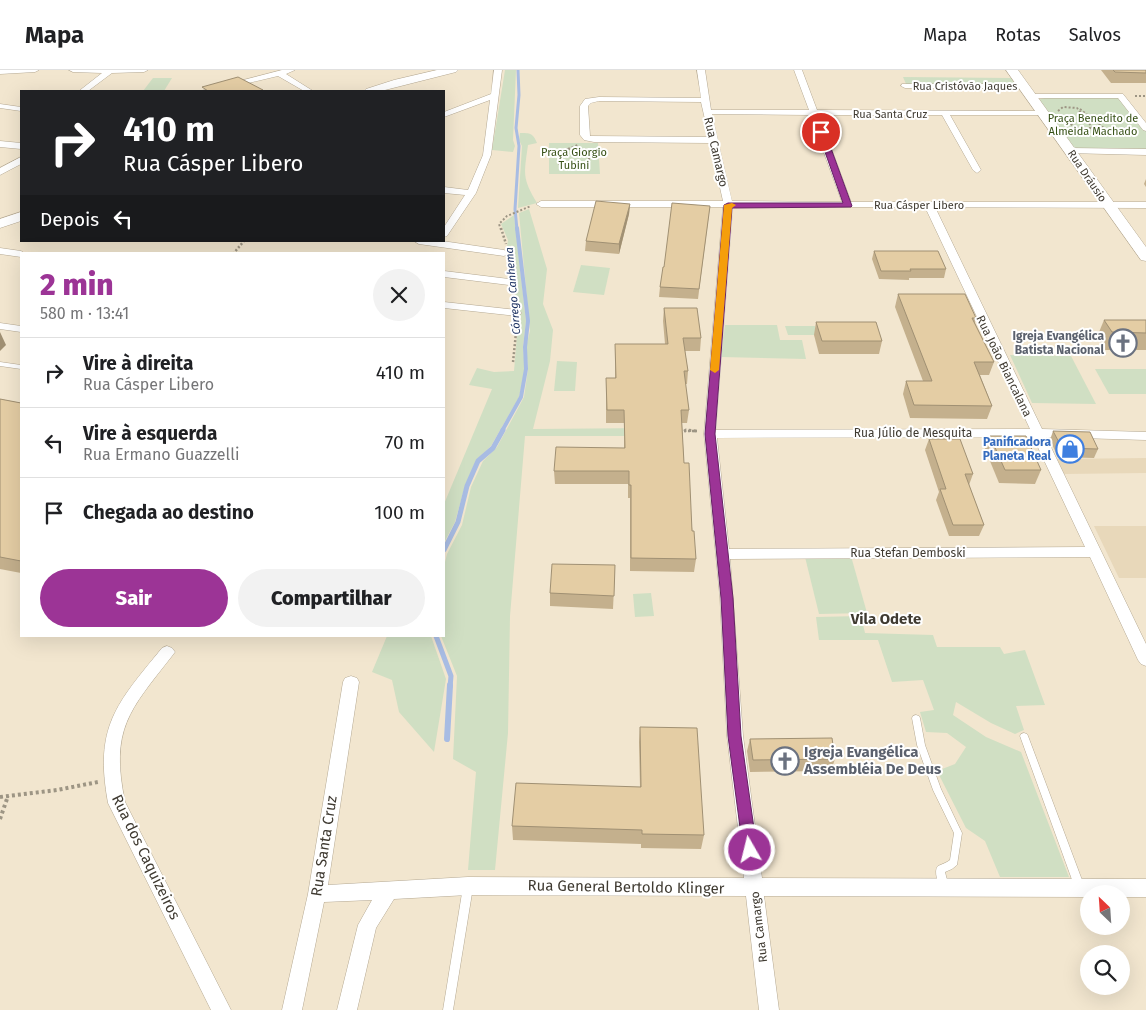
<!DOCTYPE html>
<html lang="pt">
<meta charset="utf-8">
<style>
:root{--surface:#fff;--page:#f2f2f2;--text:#202124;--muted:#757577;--line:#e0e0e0;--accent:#9c3496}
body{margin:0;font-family:"Fira Sans",sans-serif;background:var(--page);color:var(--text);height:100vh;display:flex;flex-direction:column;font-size:19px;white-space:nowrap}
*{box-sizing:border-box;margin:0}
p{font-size:16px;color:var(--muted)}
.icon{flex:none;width:28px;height:28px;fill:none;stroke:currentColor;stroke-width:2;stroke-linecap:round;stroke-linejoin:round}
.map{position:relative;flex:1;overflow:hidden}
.panel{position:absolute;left:20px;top:182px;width:425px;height:385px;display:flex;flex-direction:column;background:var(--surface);border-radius:0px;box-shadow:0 5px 20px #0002}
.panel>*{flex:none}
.guide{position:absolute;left:20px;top:20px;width:425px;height:152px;border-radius:0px;box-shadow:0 5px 20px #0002;background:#202124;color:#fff;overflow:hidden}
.needle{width:32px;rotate:335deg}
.tools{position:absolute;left:1080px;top:815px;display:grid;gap:10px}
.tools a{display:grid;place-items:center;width:50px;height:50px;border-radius:50%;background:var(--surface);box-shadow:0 5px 20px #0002;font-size:25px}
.pin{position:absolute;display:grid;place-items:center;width:42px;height:42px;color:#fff;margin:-21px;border:2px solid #fff;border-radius:50%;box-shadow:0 1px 5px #0007}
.me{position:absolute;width:55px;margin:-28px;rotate:352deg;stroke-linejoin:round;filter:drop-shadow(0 0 4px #0008)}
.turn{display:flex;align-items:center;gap:18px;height:105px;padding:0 20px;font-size:22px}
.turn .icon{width:65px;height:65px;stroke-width:2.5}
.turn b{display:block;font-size:35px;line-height:42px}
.then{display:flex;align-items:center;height:48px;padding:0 20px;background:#0003;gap:10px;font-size:19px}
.round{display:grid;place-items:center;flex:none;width:52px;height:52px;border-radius:26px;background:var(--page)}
.summary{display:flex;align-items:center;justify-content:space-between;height:85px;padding:0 20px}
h1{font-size:30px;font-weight:800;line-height:38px;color:var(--accent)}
.action{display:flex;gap:10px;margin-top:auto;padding:10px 20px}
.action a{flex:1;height:58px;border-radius:30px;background:var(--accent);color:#fff;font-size:20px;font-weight:800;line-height:58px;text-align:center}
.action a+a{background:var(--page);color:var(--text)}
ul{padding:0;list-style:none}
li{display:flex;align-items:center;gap:15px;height:70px;padding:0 20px;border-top:1px solid var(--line)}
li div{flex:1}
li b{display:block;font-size:19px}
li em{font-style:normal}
header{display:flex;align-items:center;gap:30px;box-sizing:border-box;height:70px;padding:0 25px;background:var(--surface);border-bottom:1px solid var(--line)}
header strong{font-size:24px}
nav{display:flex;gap:28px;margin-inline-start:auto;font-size:18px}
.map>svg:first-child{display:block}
.built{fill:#e8d8ba}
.green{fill:#d0dfc3}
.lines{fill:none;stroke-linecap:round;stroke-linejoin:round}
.stream-far3{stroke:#a8bce3;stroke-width:3}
.stream-far2{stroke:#a8bce3;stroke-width:4}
.stream-far1{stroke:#a8bce3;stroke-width:5}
.stream{stroke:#a8bce3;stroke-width:6}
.lane-casing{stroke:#b5a993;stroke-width:1}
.street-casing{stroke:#b5a993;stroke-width:1}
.secondary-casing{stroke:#b5a993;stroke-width:1}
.path-far3{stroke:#9d9584;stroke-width:2;stroke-dasharray:2 2;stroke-linecap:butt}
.path-far2{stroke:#9d9584;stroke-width:2.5;stroke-dasharray:2 2;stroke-linecap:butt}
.path-far1{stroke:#9d9584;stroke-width:3;stroke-dasharray:2.5 2.5;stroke-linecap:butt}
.path{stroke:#9d9584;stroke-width:4;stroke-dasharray:3 3;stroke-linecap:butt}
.lane{fill:#fff;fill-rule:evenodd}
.street{fill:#fff;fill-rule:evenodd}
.secondary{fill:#fff;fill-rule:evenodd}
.wall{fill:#c4b08d}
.shaded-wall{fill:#a09073}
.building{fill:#e4cda4;stroke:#a09073}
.route{fill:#9c3496;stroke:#652262}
.slow{fill:#f59e0b}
.labels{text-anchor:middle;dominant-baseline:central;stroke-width:4;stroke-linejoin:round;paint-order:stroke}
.far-street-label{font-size:11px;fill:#3f3a31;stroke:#fff}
.far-park-label{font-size:11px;fill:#365015;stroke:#fff}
.far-water-label{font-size:11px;font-style:italic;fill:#1c3161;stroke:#fff}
.street-label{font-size:12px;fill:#3f3a31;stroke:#fff}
.worship-label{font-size:12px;font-weight:bold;fill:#5b616d;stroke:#fff;text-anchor:end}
.shop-label{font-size:12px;font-weight:bold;fill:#366cbe;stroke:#fff;text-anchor:end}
.quarter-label{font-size:15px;font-weight:bold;fill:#3f3a31;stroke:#fff}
.near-worship-label{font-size:15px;font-weight:bold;fill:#5b616d;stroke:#fff;text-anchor:start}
.near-street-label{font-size:15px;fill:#3f3a31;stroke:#fff}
</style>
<header>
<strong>Mapa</strong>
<nav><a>Mapa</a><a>Rotas</a><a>Salvos</a></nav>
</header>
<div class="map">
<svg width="1146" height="940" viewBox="0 0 1146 940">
<rect width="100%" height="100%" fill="#f2e6cf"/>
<g class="built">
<path d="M1146 388V403L1064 404 1057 389Z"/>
<path d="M1094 456H1146V508H1119Z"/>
</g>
<g class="green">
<path d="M505 0H516L513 70 515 76 513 82 492 80Z"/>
<path d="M903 7 1011 8 1016 15 906 14Z"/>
<path d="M153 8H172L164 21H143Z"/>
<path d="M1049 27H1118L1146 59V81L1073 80 1040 35V29Z"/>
<path d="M520 63C530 63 533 63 537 73L528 75C524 104 522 108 537 133L518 138 522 76 519 70Z"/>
<path d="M549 73H598L600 104H549Z"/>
<path d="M529 139 547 199 543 234 553 260 550 291 533 359 650 358 649 366H525L510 546 508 663 495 800H468L476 702 453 689 457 606 441 566H444V496L447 484 462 455 471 417 483 391 497 377 524 327 528 299 526 277 530 261 519 143Z"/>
<path d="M514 145 526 251 523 277 525 299 519 327 491 376 476 390 465 416 455 452 444 473V434L492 319 469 315 477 298 494 302 514 301 517 265 521 249 506 183 508 170 501 154Z"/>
<path d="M581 195 610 198 604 225 573 222Z"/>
<path d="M725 255H777L780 270H802L806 289 721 287Z"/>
<path d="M785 256H815L818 265H788Z"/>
<path d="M1010 285 1071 286 1096 334 1032 333Z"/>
<path d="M557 291 577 292 575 321H554Z"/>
<path d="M1095 299H1146V324H1109Z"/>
<path d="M851 486 867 543 819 544 805 487Z"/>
<path d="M651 523 654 546 635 547 633 524Z"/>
<path d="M861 546 865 563 933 565 937 577H1000L1004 584 1025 580 1045 635 1016 636 1024 660 1015 664 991 653 956 632 953 645 986 667 1021 682 1069 807H1000L985 771 966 758 937 701 955 694 966 677 947 663 926 662 920 642 934 640 923 610 892 612 878 570H819L816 547Z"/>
<path d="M387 566H431L446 609 434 682 399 642 392 610 372 602Z"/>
</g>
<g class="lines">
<path class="stream-far3" d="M517 160 515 139 519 76 516 58 519 25 518 0"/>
<path class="stream-far2" d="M502 361 521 327 526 299 525 277 528 251 517 158"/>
<g class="stream-far1">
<path d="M444 480 458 452 467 416 478 391 493 378 503 360"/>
<path d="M436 566 451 606 450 617"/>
</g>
<path class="stream" d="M447 669 450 615"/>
<g class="lane-casing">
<g id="lane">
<path d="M0 292 21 295V299L0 296Z"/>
<path d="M916 645 919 646 920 648 925 675 941 719 962 763 957 795 952 799 945 802 949 818 947 821 944 822 941 821C939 815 933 801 938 796 942 794 946 793 950 790L954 763 933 720 917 675 912 648 913 646Z"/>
<path d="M1024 663 1027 664 1028 666 1085 818 1083 821 1080 822 1077 821 1075 818 1020 666 1021 664Z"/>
<path d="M468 813 471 814 473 817 453 940H443L463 817 465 814Z"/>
</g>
</g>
<g class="street-casing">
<g id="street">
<path d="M0 0H39L35 2 0 4Z"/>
<path d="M69 0H148L144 2 112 3 88 21H79L102 3 73 2Z"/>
<path d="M282 0H295L286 4 313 21H304L278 6 214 21H201Z"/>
<path d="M494 0H502L491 85 476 123 447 166 444 167V157L465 125 444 123V117L468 120 483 85 490 30 444 47V42L491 24Z"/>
<path d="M697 0H705L711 40H809L794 0H802L817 40 1043 41 1047 43 1043 45H950L981 100 977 103 973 100 942 45H819L851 132H1146V138L935 137 1042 359 1146 362V370L1046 367 1146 574V596L1141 594 1138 590 1090 487 730 489 743 666 762 808 1146 809V827H1121V824H1089V827L764 826 779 940H759L746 826 468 825 394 829 376 858 357 940H337L358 855 372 830 324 832 302 940H282L308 824 343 612 345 608 351 606 357 608 359 612 328 815 468 807 744 808 727 666 720 527 704 364 723 137H541L536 134 541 131H723L710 73 594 72 584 70 580 65V36L585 29 599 27 701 28ZM599 31 701 32 709 67 590 66 588 36 591 33ZM712 44 810 45 842 132 732 131ZM733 137H925L1030 359 716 360ZM1033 367 1085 477 729 479 717 368Z"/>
<path d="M902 14H1025L1029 16 1025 18H905L901 16Z"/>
<path d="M1028 24H1123L1146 53V61L1143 60 1118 28H1031L1027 26Z"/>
<path d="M0 34 21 37V41L0 38Z"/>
<path d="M0 71 21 73V79L0 77Z"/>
<path d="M1070 78 1146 79V85L1067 83V79Z"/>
<path d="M21 87V94L0 105V98Z"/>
<path d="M414 171H442L504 180 509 183 504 186 419 174Z"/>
<path d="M0 178 21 181 26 184H21V187L0 184Z"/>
<path d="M444 201 509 209 514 212 509 215 444 207Z"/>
<path d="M444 232 517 240 522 243 517 246 444 238Z"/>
<path d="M0 253 21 256V262L0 259Z"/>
<path d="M167 576 172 578 175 582 172 586C129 641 110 659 125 732L231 940H211L108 733C94 657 116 634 162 578Z"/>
</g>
</g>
<g class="secondary-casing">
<g id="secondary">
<path d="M437 0H458L456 2 381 21H364L366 19 394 10Z"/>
<path d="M1006 0H1018L1146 177V191L1141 190Z"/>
<path d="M21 142V151L0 158V149Z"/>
</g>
</g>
<g class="path-far3">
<path d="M1135 26H1146"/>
<path d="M1080 39 1105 59 1120 62 1135 61"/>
<path d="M1058 41 1063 37 1077 38 1093 58H1075L1065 48"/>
<path d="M566 79H568"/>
<path d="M568 79H586L589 83V99H561L559 94 560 86Z"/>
<path d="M568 79 578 75"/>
<path d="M501 160 499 154 507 146 531 136"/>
</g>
<g class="path-far2">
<path d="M501 158 506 174"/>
<path d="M233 184 244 171"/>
<path d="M513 292 517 253"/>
<path d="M684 361H697"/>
</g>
<path class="path-far1" d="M680 364 686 360 697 361"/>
<g class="path">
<path d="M0 727 57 720 98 712"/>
<path d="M0 749 8 726"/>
</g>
<use href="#lane" class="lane"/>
<use href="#street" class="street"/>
<use href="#secondary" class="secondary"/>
</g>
<g class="wall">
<path d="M1101 0H1146V13H1111Z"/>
<path d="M1146 109V117L1144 114Z"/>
<path d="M630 134 629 144 619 184 585 181 586 171Z"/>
<path d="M710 136 698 229 659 227 660 217 664 197Z"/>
<path d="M874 181 946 199 944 208H909V210L879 209 872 189Z"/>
<path d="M898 224 976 248 975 253 994 292 989 305H980L992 336 987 349 910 348 903 324 906 311H923L895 237Z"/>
<path d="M664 238 701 268 700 281H685L688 301 687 314H685L689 340 687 353H682L684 393 696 489 694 502 630 501V428H628V414H555L554 401 624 378V353H606V308H615V274H665L663 251Z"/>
<path d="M1104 250H1146V280H1105L1097 267Z"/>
<path d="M816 252 882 271 879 284H819L814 265Z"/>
<path d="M0 329 21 333V503L0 499Z"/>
<path d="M1053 361 1098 379 1094 388 1058 387 1050 370Z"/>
<path d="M990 366 1041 400 1035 414 999 413 985 379Z"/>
<path d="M929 369 973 404 969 415 984 455 979 466H949L936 430 939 422 925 380Z"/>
<path d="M615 495 613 539 550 536V523Z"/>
<path d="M640 657 704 765 701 779 641 778V774L513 770 512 756 640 717 639 672Z"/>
<path d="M750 669 835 689 831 701 750 702 747 681Z"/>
</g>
<g class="shaded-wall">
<path d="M630 134 629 144 619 184V174Z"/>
<path d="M0 262 6 275 0 281Z"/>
</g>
<g class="building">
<path d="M1113 0H1146V3L1115 2Z"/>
<path d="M238 7 263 20 259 21H208L202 17Z"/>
<path d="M596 131 630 134 619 174 586 171Z"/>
<path d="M672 133 710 136 699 219 660 217 663 197H664Z"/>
<path d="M874 181H938L946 199H910L911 201H881Z"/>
<path d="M898 224H965L976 248H972L994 292H974L992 336 914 335 906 311H932Z"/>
<path d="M664 238H697L701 268H683L688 301H684L689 340H681L684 393H689L692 461H694L696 489 631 488V415H629V401H554L556 377 625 378 624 340H607L606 308H616L615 274H668Z"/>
<path d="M1104 250H1146V263L1112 262Z"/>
<path d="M816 252H876L882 271H822Z"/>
<path d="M0 329 21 333V491L0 487Z"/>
<path d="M1053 361 1090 362 1098 379 1062 378Z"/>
<path d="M990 366H1026L1041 400H1005Z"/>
<path d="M929 369H960L973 404H965L984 455H953L940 419H946Z"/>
<path d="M552 494 615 495 614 526 550 523Z"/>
<path d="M640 657 697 658 704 765 642 764V760L512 756 516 713 641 717Z"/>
<path d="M832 668 835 689 753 690 750 669Z"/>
</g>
<path class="route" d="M821 60 825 62 852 136 851 137 732 138 715 364 733 528 741 666 757 780 755 785 750 787 745 785 743 780 728 666 721 528 705 364 724 135 728 133H843L818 62Z"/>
<path class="slow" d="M732 133 736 135 732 138 719 300 715 303 710 300 724 135Z"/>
<defs>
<g id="church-ring" transform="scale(1.4375)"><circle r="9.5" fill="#fff" stroke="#6b7280" stroke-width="1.5"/><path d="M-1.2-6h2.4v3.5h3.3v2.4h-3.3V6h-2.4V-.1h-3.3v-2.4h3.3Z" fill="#6b7280"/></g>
<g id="shop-ring" transform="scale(1.4375)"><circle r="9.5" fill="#fff" stroke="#3f7fe0" stroke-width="1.5"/><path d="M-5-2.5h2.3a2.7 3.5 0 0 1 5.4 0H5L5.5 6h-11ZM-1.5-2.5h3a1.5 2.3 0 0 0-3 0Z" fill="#3f7fe0"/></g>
</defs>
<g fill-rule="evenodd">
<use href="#church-ring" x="1123" y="273"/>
<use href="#shop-ring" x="1070" y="379"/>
<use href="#church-ring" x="785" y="691"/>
</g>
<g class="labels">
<g class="far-street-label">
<text x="965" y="16">Rua Cristóvão Jaques</text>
<text x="890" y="44">Rua Santa Cruz</text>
<text transform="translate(1087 106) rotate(56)">Rua Dráusio</text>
<text x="919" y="135">Rua Cásper Libero</text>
</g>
<g class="far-park-label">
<text x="1093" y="48">Praça Benedito de<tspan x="1093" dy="13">Almeida Machado</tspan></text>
<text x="574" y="82">Praça Giorgio<tspan x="574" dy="13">Tubini</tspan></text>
</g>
<g class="far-water-label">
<text transform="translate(513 221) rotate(-95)">Córrego Canhema</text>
</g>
<g class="street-label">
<text transform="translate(716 82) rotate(77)">Rua Camargo</text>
<text transform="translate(1004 296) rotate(64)">Rua João Biancalana</text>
<text x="913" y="363">Rua Júlio de Mesquita</text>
<text x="908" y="483">Rua Stefan Demboski</text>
<text transform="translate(759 857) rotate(-97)">Rua Camargo</text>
</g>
<g class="worship-label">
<text x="1104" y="266">Igreja Evangélica<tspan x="1104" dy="14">Batista Nacional</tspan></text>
</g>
<g class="shop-label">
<text x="1051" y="372">Panificadora<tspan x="1051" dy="14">Planeta Real</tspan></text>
</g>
<g class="quarter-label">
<text x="886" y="549">Vila Odete</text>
</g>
<g class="near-worship-label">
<text x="804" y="682">Igreja Evangélica<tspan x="804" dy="17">Assembléia De Deus</tspan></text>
</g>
<g class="near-street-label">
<text transform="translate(324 776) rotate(-81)">Rua Santa Cruz</text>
<text transform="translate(146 787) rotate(64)">Rua dos Caquizeiros</text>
<text transform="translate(626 817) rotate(1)">Rua General Bertoldo Klinger</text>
</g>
</g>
</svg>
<div class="tools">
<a><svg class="needle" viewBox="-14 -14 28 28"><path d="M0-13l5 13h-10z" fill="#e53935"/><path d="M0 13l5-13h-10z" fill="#757577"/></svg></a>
<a><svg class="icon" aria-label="search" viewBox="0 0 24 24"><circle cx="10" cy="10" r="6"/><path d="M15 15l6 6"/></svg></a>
</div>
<div class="pin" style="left:821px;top:62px;background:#d93025"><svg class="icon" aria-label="arrive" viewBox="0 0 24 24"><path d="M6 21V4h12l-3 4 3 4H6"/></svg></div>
<svg class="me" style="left:750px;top:780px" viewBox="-20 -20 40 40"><circle r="17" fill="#9c3496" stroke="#fff" stroke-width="3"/><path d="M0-11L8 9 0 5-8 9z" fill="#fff"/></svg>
<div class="guide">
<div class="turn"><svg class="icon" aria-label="right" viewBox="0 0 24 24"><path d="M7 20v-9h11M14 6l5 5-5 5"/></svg><div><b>410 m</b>Rua Cásper Libero</div></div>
<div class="then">Depois<svg class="icon" aria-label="left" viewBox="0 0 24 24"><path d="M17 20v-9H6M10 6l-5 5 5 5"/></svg></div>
</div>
<section class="panel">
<div class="summary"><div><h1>2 min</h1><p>580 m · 13:41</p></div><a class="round"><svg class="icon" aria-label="close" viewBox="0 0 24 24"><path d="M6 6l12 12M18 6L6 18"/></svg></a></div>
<ul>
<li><svg class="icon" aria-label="right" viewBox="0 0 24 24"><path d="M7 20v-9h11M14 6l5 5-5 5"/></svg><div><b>Vire à direita</b><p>Rua Cásper Libero</p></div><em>410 m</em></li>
<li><svg class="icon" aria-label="left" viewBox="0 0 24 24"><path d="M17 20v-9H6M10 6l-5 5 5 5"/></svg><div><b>Vire à esquerda</b><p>Rua Ermano Guazzelli</p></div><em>70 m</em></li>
<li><svg class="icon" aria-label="arrive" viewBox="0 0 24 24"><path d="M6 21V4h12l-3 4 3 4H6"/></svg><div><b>Chegada ao destino</b></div><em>100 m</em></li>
</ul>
<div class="action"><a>Sair</a><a>Compartilhar</a></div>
</section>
</div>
